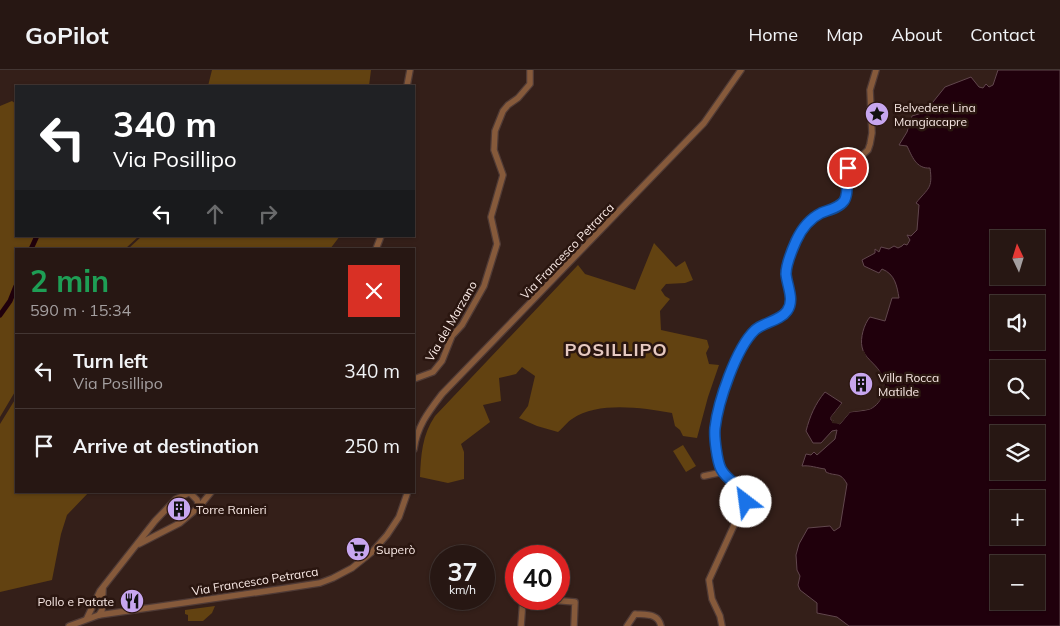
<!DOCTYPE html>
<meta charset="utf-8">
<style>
:root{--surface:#271713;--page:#332421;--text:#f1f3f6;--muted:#a49fa0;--line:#433633}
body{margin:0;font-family:Mulish,sans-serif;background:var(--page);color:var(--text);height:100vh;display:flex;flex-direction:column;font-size:19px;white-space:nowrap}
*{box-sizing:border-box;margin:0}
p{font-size:16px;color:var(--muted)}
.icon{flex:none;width:28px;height:28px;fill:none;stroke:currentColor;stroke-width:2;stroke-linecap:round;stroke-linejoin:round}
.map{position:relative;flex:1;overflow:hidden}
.panel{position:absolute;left:15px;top:178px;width:400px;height:245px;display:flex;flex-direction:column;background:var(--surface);border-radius:0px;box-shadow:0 1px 4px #0004,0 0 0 1px var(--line)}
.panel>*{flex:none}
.top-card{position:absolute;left:15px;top:15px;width:400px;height:152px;border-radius:0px;box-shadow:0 1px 4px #0004,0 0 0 1px var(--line);background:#202124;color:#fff;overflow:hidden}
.needle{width:32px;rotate:356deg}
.buttons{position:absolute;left:990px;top:160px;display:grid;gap:10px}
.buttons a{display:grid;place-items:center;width:55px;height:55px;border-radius:0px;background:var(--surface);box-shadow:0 1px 4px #0004,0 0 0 1px var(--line);font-size:25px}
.speed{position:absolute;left:430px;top:475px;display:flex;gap:10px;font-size:25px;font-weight:700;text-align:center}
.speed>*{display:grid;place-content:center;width:65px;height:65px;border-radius:50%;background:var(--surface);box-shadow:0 1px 4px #0004,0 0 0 1px var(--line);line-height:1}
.speed small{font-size:12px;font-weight:400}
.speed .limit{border:8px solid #d22;background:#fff;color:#111}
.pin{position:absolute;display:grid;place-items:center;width:42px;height:42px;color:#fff;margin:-21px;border:2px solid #fff;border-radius:50%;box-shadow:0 1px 5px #0007}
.me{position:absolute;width:55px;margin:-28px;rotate:330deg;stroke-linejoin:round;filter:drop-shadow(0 0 4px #0008)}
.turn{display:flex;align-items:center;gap:18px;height:105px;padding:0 15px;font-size:22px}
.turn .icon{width:65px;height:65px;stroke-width:2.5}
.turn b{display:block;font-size:35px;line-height:42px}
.lanes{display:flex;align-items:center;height:48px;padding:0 15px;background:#0003;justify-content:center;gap:25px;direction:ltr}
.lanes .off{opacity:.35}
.round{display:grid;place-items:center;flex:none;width:52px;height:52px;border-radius:0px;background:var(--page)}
.summary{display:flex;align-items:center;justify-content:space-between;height:85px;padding:0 15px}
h1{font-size:30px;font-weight:700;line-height:38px;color:#1e9e55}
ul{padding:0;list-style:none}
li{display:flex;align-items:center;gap:15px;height:75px;padding:0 15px;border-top:1px solid var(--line)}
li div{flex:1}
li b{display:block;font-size:19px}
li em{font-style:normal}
header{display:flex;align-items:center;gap:30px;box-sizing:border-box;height:70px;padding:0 25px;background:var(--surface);border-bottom:1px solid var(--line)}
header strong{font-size:24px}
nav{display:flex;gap:28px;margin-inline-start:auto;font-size:18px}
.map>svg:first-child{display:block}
.green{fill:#624211}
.water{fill:#20000c;stroke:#61464d;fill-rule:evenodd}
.pier{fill:#341f19}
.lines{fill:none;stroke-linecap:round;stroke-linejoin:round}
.canal{stroke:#20000c;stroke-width:5}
.minor-casing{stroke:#503b36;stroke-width:8}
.minor{stroke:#865a3b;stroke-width:5.5}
.route-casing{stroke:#114b97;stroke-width:12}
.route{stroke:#1a73e8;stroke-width:9}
.labels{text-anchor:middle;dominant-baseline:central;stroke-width:5;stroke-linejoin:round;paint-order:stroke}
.poi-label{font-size:12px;fill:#f9e9e5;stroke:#2a1610;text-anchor:start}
.street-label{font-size:12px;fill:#f9e9e5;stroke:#2a1610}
.district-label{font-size:18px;font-weight:bold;letter-spacing:1px;fill:#e6c9c1;stroke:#2a1610}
</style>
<header>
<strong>GoPilot</strong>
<nav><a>Home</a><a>Map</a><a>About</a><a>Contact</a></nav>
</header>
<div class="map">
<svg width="1060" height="556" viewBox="0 0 1060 556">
<rect width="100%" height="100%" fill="#341f19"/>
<g class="green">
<path d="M212 0H371L369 16H208Z"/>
<path d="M12 31 16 34V166H139L125 179H16V320L0 347V36Z"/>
<path d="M142 166H340L330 179H128Z"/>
<path d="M654 173 676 197 685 191 693 210 685 213 666 214 661 220 665 226 670 229 660 241 661 260 707 270 709 277 706 283 709 294 719 295 708 327 697 368 683 366 680 360 675 356 672 343C642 338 599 331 572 349 567 352 563 358 558 362L537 356 519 348 528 336 535 306 522 297 516 304 499 308 501 331 483 335 490 352 461 374 464 382V409L448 413 420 407C421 385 422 365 435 346L578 195 585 204 635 220Z"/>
<path d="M16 328V421H90L67 445 61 464 52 510 0 522V354Z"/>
<path d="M683 375 696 396 686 402 673 381Z"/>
<path d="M215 536 212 543 203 551H188V545L185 544V540Z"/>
</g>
<path class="water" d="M998 0H1060V556H849L837 547 817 543V533L800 520 798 515 800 506 797 500 796 485 799 474 808 458 830 456 834 461 840 457 847 414C840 401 836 407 826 402L825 399C817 398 810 395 802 396L806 384 811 385 814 382 817 385 835 369 837 360 832 361 821 373H813L806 361C810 346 815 334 825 322L842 333 831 347V350L840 354 850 342C856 341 864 341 870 339 884 333 887 314 880 302 875 293 864 288 862 277 860 268 864 254 870 247L885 251 892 228H899C897 216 895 204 882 199L879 203 864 196 862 190 875 183V179L879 182 881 177 889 179 894 176 898 178 902 176 904 174 907 175 910 170 907 165 911 166 917 160 919 135 916 133C928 118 933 119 930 98 916 99 912 86 907 76L899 75 907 62 912 46 925 42 945 17 971 7 979 17 983 18 986 14 989 17 993 15ZM999 169H1036V206H999ZM999 234H1036V271H999ZM999 299H1036V336H999ZM999 364H1036V401H999ZM999 429H1036V466H999ZM999 494H1036V531H999Z"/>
<path class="pier" d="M861 281H864L867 288 880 302 885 315 880 330 870 339 850 342 840 354 832 353 831 347 844 331 845 334 834 348 833 351H839L849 340 869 337 878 328 882 315 878 303 865 290Z"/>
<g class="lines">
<g class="canal">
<path d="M31 179 37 166"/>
<path d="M0 245 10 231 16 216"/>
</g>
<g class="minor-casing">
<g id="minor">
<path d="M407 16 410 0"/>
<path d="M376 179 381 166"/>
<path d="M414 309 433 302 442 291 452 266 462 255 484 216 497 174 491 147 503 105 494 80 495 61 503 41 508 35 518 28 530 14V0"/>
<path d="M414 379C417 356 429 341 442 324L704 53 741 0"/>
<path d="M704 406 723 402"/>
<path d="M189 422 197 430 199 437"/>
<path d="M139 474 180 453 199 437 212 421"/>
<path d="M539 529 575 532 574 556"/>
<path d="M99 545 102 540 103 519"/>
<path d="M87 548 100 521 155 451 176 429 193 421"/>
<path d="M69 556 99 545 281 519 320 513 333 508 352 498 372 482 387 465 399 447 408 421"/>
<path d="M521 556 523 529"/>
<path d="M627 556 635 544C646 545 658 543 661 556"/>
<path d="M722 556 720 546 712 529 709 510 746 429C745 416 729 411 722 401 716 392 716 374 715 364 713 342 738 272 756 259 764 253 784 248 788 239 795 227 785 212 787 198 794 177 799 154 821 143 829 139 839 138 845 130L848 98 868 80 870 74 872 63 870 20 876 0"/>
</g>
</g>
<use href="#minor" class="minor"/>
</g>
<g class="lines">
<g class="route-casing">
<path id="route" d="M746 432 745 423C738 415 726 409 721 399 717 391 714 367 715 358 718 332 736 278 755 260 764 252 780 251 787 241 795 230 787 216 786 204 786 194 792 180 796 171 801 160 809 149 821 143 828 140 839 138 844 131 849 124 846 108 848 98"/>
</g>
<use href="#route" class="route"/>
</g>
<defs>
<g id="sight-disc" transform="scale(1.25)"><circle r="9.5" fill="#c7a6ef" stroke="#2a1610"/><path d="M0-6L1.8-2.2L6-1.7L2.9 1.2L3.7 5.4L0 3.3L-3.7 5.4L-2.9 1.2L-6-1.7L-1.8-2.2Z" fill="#111"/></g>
<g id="building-disc" transform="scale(1.25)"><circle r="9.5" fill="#c7a6ef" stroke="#2a1610"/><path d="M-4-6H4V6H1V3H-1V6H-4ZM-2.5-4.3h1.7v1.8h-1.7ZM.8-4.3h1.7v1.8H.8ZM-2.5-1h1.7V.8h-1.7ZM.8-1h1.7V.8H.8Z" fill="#111"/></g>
<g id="supermarket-disc" transform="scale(1.25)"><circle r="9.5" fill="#c7a6ef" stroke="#2a1610"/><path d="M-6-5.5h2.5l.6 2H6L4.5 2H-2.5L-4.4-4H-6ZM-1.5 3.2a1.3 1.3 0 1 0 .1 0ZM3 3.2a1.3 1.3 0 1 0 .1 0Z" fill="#111"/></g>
<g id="restaurant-disc" transform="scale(1.25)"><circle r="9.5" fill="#c7a6ef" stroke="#2a1610"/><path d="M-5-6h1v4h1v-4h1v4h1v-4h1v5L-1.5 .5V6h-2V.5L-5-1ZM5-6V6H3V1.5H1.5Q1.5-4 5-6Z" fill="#111"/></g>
</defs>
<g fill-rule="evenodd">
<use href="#sight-disc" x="877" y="44"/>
<use href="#building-disc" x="861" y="314"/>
<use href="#building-disc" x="179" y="439"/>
<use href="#supermarket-disc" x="358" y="479"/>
<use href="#restaurant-disc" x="132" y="531"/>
</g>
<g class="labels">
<g class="poi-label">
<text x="894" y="37">Belvedere Lina<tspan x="894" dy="14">Mangiacapre</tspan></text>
<text x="878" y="307">Villa Rocca<tspan x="878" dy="14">Matilde</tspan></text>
<text x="196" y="439">Torre Ranieri</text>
<text x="376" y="479">Superò</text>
<text x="114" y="531" text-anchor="end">Pollo e Patate</text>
</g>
<g class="street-label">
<text transform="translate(567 181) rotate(-46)">Via Francesco Petrarca</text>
<text transform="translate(451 251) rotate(-60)">Via del Marzano</text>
<text transform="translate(255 511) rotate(-9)">Via Francesco Petrarca</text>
</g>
<g class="district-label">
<text x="616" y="279">POSILLIPO</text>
</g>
</g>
</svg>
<div class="buttons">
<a><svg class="needle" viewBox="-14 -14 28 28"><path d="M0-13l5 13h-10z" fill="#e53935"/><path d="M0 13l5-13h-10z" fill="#a49fa0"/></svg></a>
<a><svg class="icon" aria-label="sound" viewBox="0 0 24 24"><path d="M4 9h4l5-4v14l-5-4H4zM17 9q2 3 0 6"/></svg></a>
<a><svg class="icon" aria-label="search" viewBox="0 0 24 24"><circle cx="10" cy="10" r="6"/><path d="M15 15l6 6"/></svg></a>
<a><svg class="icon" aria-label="layers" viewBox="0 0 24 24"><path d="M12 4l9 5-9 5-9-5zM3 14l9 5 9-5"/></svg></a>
<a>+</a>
<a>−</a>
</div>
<div class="speed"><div>37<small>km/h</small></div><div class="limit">40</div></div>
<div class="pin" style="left:848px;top:98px;background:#d93025"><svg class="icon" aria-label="arrive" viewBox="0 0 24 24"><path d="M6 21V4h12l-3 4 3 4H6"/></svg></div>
<svg class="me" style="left:746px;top:432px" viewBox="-20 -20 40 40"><circle r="19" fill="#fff"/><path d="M0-13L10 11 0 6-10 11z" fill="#1a73e8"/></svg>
<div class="top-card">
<div class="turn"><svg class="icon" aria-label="left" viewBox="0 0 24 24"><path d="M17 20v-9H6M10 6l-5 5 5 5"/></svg><div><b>340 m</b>Via Posillipo</div></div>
<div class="lanes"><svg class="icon" aria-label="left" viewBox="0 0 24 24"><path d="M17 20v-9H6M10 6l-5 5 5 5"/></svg><svg class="icon off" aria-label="ahead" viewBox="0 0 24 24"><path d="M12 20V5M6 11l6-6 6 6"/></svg><svg class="icon off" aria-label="right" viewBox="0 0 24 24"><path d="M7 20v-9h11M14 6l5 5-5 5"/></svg></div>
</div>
<section class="panel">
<div class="summary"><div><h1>2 min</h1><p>590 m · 15:34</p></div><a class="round" style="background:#d93025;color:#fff"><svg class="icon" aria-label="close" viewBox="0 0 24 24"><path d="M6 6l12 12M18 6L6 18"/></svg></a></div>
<ul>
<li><svg class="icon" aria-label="left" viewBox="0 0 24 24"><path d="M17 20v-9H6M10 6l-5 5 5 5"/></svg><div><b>Turn left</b><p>Via Posillipo</p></div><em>340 m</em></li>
<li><svg class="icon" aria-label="arrive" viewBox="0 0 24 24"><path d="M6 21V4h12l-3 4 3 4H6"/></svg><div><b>Arrive at destination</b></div><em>250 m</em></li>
</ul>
</section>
</div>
